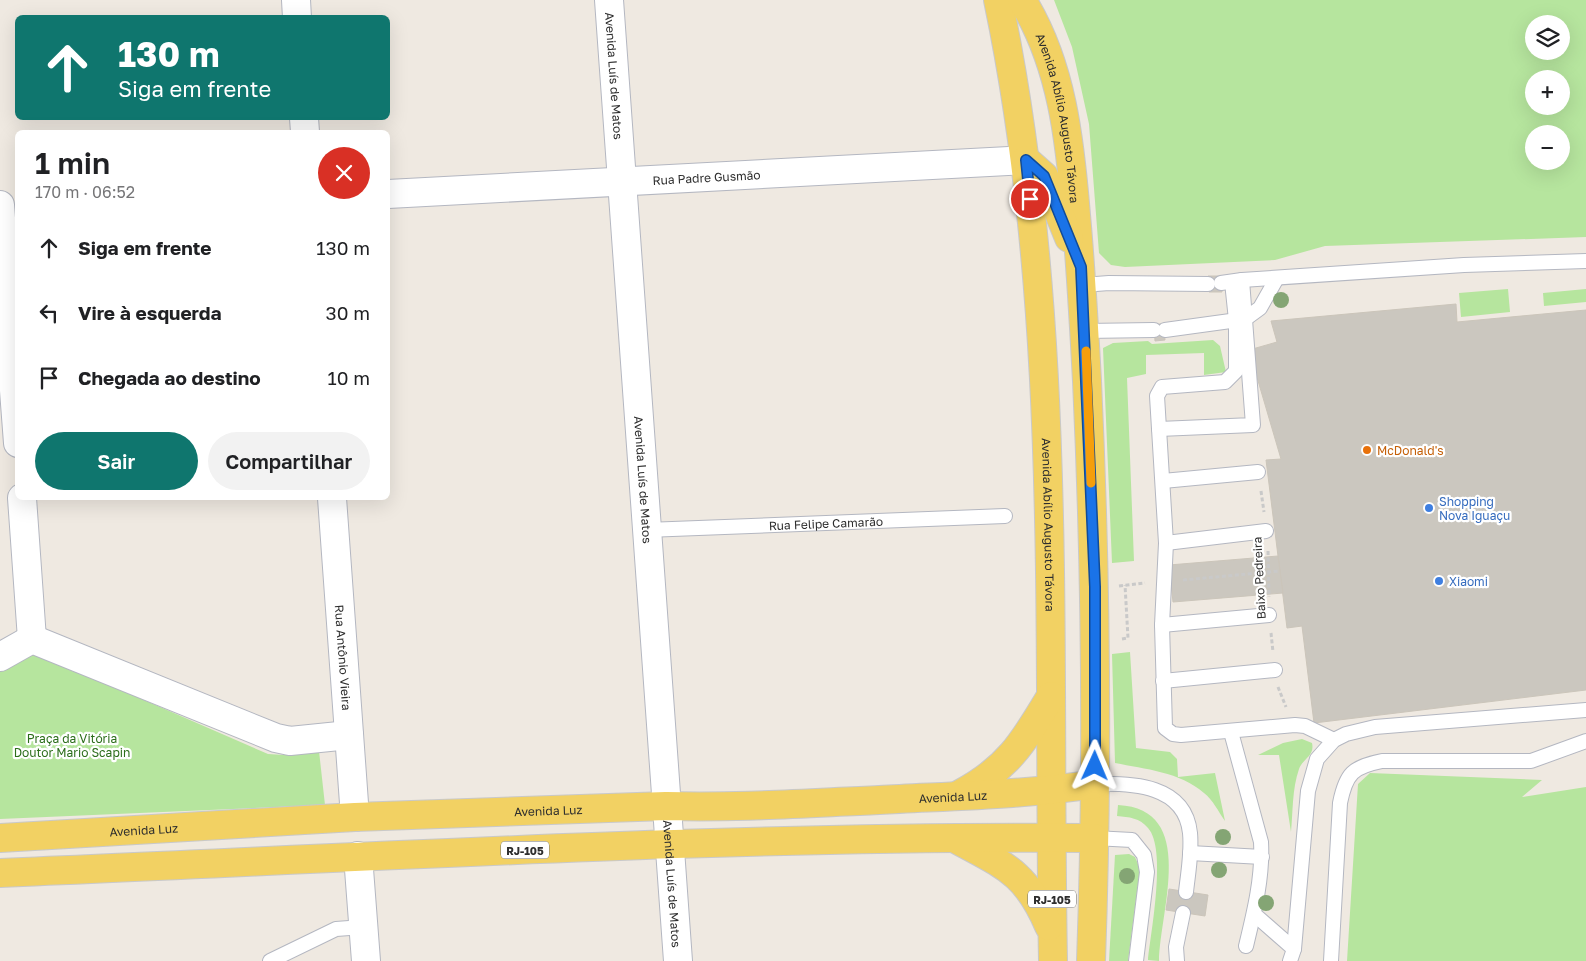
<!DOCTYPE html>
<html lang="pt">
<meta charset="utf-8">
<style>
:root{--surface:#fff;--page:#f2f2f2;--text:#202124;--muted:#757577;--accent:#0f766e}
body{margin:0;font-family:"Golos Text",sans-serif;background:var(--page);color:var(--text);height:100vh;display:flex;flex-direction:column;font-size:19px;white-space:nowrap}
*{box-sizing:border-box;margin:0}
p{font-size:16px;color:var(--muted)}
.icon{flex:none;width:28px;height:28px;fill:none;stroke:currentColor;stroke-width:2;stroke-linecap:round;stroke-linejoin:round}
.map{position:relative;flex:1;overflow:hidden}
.details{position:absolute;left:15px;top:130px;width:375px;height:370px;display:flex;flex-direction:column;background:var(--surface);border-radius:8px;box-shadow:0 5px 20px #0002}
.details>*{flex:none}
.hud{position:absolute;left:15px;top:15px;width:375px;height:105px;border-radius:8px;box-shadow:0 5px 20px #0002;background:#0f766e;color:#fff;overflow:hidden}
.tools{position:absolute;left:1525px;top:15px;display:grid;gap:10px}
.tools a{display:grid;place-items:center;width:45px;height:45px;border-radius:50%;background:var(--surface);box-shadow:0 5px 20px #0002;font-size:25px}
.pin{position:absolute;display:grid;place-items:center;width:42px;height:42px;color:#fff;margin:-21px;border:2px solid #fff;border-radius:50%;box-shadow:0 1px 5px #0007}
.me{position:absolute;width:55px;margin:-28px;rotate:1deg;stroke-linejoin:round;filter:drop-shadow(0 0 4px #0008)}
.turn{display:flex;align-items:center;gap:18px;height:105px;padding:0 20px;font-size:22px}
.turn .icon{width:65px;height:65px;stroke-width:2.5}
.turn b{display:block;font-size:35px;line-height:42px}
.round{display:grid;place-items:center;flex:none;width:52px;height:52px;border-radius:26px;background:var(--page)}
.summary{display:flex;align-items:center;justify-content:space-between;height:85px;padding:0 20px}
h1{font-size:30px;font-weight:600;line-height:38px}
.button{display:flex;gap:10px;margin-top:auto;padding:10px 20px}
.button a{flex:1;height:58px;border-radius:30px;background:var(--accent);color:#fff;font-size:20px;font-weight:600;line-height:58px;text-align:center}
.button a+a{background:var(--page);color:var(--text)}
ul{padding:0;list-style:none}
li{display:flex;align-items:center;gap:15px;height:65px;padding:0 20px}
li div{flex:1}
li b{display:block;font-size:19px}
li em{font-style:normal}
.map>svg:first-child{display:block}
.green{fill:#b6e59e;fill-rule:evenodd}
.building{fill:#cbc7bf;stroke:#cbc5ba}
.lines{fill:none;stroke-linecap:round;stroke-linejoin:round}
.service-casing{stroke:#b4b7c1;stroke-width:16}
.minor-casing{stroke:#b4b7c1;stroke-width:30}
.primary-casing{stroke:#c9c9c9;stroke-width:30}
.path{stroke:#c9c9c9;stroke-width:3;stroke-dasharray:4 2.5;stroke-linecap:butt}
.service{stroke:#fff;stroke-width:14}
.minor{stroke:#fff;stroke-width:28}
.primary{stroke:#f2d163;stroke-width:28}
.tree{fill:#84a574}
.route-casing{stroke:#114b97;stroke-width:12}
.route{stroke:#1a73e8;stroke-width:9}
.slow{stroke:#f59e0b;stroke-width:9}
.food-dot{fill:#e8710a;stroke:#fff;stroke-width:2}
.shop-dot{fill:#3f7fe0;stroke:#fff;stroke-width:2}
.labels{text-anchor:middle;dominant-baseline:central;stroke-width:4.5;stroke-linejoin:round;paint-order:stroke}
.shield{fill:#fff;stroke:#6d6d6d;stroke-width:1}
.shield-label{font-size:11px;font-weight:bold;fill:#2e2e2e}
.street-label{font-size:12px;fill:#2e2e2e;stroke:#fff}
.food-label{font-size:12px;fill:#c56008;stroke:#fff;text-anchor:start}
.shop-label{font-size:12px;fill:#366cbe;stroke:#fff;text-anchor:start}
.park-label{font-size:12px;fill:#2c6e1b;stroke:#fff}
</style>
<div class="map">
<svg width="1586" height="961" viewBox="0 0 1586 961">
<rect width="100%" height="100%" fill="#efe9e1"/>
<g class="green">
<path d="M1054 0H1586V237L1325 246 1275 260 1125 267 1111 265 1099 253 1089 124 1072 47ZM1534 24H1561V51H1534ZM1534 79H1561V106H1534ZM1534 134H1561V161H1534Z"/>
<path d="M1508 289 1510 312 1461 317 1459 293Z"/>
<path d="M1586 289V302L1544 306 1543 293Z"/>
<path d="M1213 340 1220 346 1226 372 1204 375V353L1146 355V374L1127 378 1134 561 1112 563 1103 348 1113 343 1148 341 1152 344Z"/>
<path d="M1130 652 1136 748 1170 752 1177 759 1178 777 1215 773 1225 821C1218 811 1213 800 1204 793 1180 772 1145 769 1115 763L1112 654Z"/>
<path d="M36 653 268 754 284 755 319 751 325 805 0 819V666Z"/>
<path d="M1302 739 1312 743C1315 756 1303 758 1299 769 1292 789 1293 812 1291 832L1279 755H1258L1283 743Z"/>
<path d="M1370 773 1542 780 1522 797 1586 787V961H1347L1358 784Z"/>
<path d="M1118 805C1198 809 1160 910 1159 961L1148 960C1151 931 1167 849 1148 828 1140 818 1129 817 1117 816Z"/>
<path d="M1129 854 1135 857 1140 869 1128 961H1109L1115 855Z"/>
</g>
<g class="building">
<path d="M1208 276H1222V292H1209Z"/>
<path d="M1456 304 1457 322 1586 310V690L1314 723 1302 626 1287 628 1266 460 1281 459 1249 350 1277 342 1271 321Z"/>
<path d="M1154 324H1164L1165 340 1155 341Z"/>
<path d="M1278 556 1283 593 1173 602 1169 565Z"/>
<path d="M1169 889 1208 895 1205 916 1166 910Z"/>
</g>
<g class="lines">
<g class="service-casing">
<g id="service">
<path d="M1242 280 1464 265 1586 261"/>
<path d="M1232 282 1236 320V371L1225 382 1162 387 1157 396 1166 543 1162 625 1165 728 1173 734 1181 735 1295 725 1305 726 1334 740"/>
<path d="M1083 285 1109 283 1208 284"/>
<path d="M1165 330 1245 319 1260 308 1277 278"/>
<path d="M1085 331 1154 330"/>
<path d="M1159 429 1253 425 1242 280 1221 283"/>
<path d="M1163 481 1258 472"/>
<path id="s1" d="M646 530 1005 516"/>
<path d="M1166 543 1266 531"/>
<path d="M1162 625 1269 615"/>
<path d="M1163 681 1275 670"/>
<path d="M1231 732 1261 842C1263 877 1254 913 1246 946"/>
<path d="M1095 784C1133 783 1185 785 1190 833 1192 853 1188 873 1186 892"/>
<path d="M1094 838 1132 840 1144 855 1147 872 1136 961"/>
<path d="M1190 853 1262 857"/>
<path d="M1254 914 1294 949"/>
<path d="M270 961 336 929 363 927"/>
<path d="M1177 961 1176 947 1183 913"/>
<path d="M1290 961 1294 949 1308 791 1317 759 1334 740 1346 734 1375 727 1586 710"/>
<path d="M1331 961 1340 803C1346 773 1353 767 1382 761H1531L1586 741"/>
</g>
</g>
<g class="minor-casing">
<g id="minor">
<path d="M296 0 297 18"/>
<path id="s2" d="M609 0 678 961"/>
<path d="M304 118 305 132"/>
<path id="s3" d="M388 194 1026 160"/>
<path d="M0 205 18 443"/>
<path d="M22 498 32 639"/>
<path id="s4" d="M332 498 355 817"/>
<path d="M0 657 32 639 276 738 290 741 349 735"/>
<path d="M358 856 366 961"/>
</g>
</g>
<g class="primary-casing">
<g id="primary">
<path id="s5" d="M998 0C1064 315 1047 641 1053 961"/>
<path id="s6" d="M1022 0C1062 64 1070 141 1076 215 1081 270 1084 325 1087 381 1096 574 1098 767 1091 961"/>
<path d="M1026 160 1044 176 1069 238"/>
<path d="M960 794C1009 768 1024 741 1051 696"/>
<path id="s7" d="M0 838 355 817 666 806C737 808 808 803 879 800 951 796 1023 795 1095 784"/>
<path d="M956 839C1005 866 1026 872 1049 926"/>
<path d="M0 873C364 858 729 835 1094 838"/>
</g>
</g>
<g class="path">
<path d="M1261 491 1264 512"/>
<path d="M1268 551 1269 597"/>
<path d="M1183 580 1280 571"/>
<path d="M1119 586 1145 583"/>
<path d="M1271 633 1273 652"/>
<path d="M1122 639 1128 638 1125 585"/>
<path d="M1278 687 1286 707"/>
</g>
<use href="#service" class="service"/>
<use href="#minor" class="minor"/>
<use href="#primary" class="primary"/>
</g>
<g class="tree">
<circle cx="1281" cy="300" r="8"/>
<circle cx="1223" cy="837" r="8"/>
<circle cx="1219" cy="870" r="8"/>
<circle cx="1127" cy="876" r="8"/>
<circle cx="1266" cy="903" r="8"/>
</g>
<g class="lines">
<g class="route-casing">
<path id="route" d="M1030 199 1026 160 1044 176 1081 267 1095 587V766"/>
</g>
<use href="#route" class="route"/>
<path class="slow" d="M1086 351 1091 483"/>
</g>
<circle class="food-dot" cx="1367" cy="450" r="5"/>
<g class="shop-dot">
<circle cx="1429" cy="508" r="5"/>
<circle cx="1439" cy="581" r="5"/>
</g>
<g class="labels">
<g class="shield">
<rect x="501" y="841.5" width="48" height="17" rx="4"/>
<rect x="1028" y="890.5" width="48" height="17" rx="4"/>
</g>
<g class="shield-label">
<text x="525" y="850">RJ-105</text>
<text x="1052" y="899">RJ-105</text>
</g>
<g class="street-label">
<text stroke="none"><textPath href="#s2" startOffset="76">Avenida Luís de Matos</textPath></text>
<text stroke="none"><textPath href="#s6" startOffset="125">Avenida Abílio Augusto Távora</textPath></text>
<text stroke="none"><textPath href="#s3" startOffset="319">Rua Padre Gusmão</textPath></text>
<text stroke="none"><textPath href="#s2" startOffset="481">Avenida Luís de Matos</textPath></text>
<text stroke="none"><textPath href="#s1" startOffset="180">Rua Felipe Camarão</textPath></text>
<text stroke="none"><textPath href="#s5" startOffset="528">Avenida Abílio Augusto Távora</textPath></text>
<text transform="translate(1259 578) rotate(-93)">Baixo Pedreira</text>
<text stroke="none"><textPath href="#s4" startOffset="160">Rua Antônio Vieira</textPath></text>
<text stroke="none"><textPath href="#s7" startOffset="954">Avenida Luz</textPath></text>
<text stroke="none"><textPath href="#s7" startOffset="549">Avenida Luz</textPath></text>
<text stroke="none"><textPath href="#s7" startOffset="144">Avenida Luz</textPath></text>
<text stroke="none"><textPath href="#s2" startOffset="886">Avenida Luís de Matos</textPath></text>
</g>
<g class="food-label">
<text x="1377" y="450">McDonald's</text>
</g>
<g class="shop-label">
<text x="1439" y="501">Shopping<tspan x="1439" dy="14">Nova Iguaçu</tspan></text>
<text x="1449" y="581">Xiaomi</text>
</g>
<g class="park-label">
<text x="72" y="738">Praça da Vitória<tspan x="72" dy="14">Doutor Mario Scapin</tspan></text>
</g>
</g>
</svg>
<div class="tools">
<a><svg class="icon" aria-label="layers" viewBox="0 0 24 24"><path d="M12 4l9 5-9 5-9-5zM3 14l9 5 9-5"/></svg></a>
<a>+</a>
<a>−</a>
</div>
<div class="pin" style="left:1030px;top:199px;background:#d93025"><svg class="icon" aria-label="arrive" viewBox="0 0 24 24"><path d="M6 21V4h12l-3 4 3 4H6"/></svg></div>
<svg class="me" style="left:1095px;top:766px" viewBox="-20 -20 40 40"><path d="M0-17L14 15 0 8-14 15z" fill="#1a73e8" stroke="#fff" stroke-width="4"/></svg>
<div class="hud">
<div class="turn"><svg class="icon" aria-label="ahead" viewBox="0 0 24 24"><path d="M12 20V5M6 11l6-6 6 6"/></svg><div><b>130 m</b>Siga em frente</div></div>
</div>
<section class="details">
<div class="summary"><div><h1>1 min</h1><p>170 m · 06:52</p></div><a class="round" style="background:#d93025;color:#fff"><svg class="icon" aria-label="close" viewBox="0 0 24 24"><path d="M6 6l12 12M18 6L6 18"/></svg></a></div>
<ul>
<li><svg class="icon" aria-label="ahead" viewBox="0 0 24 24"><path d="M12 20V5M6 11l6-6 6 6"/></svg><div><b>Siga em frente</b></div><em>130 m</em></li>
<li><svg class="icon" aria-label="left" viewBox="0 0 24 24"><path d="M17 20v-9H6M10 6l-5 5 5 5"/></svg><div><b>Vire à esquerda</b></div><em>30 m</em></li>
<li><svg class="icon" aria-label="arrive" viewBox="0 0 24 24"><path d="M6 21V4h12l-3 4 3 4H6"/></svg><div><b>Chegada ao destino</b></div><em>10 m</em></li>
</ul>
<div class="button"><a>Sair</a><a>Compartilhar</a></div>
</section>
</div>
